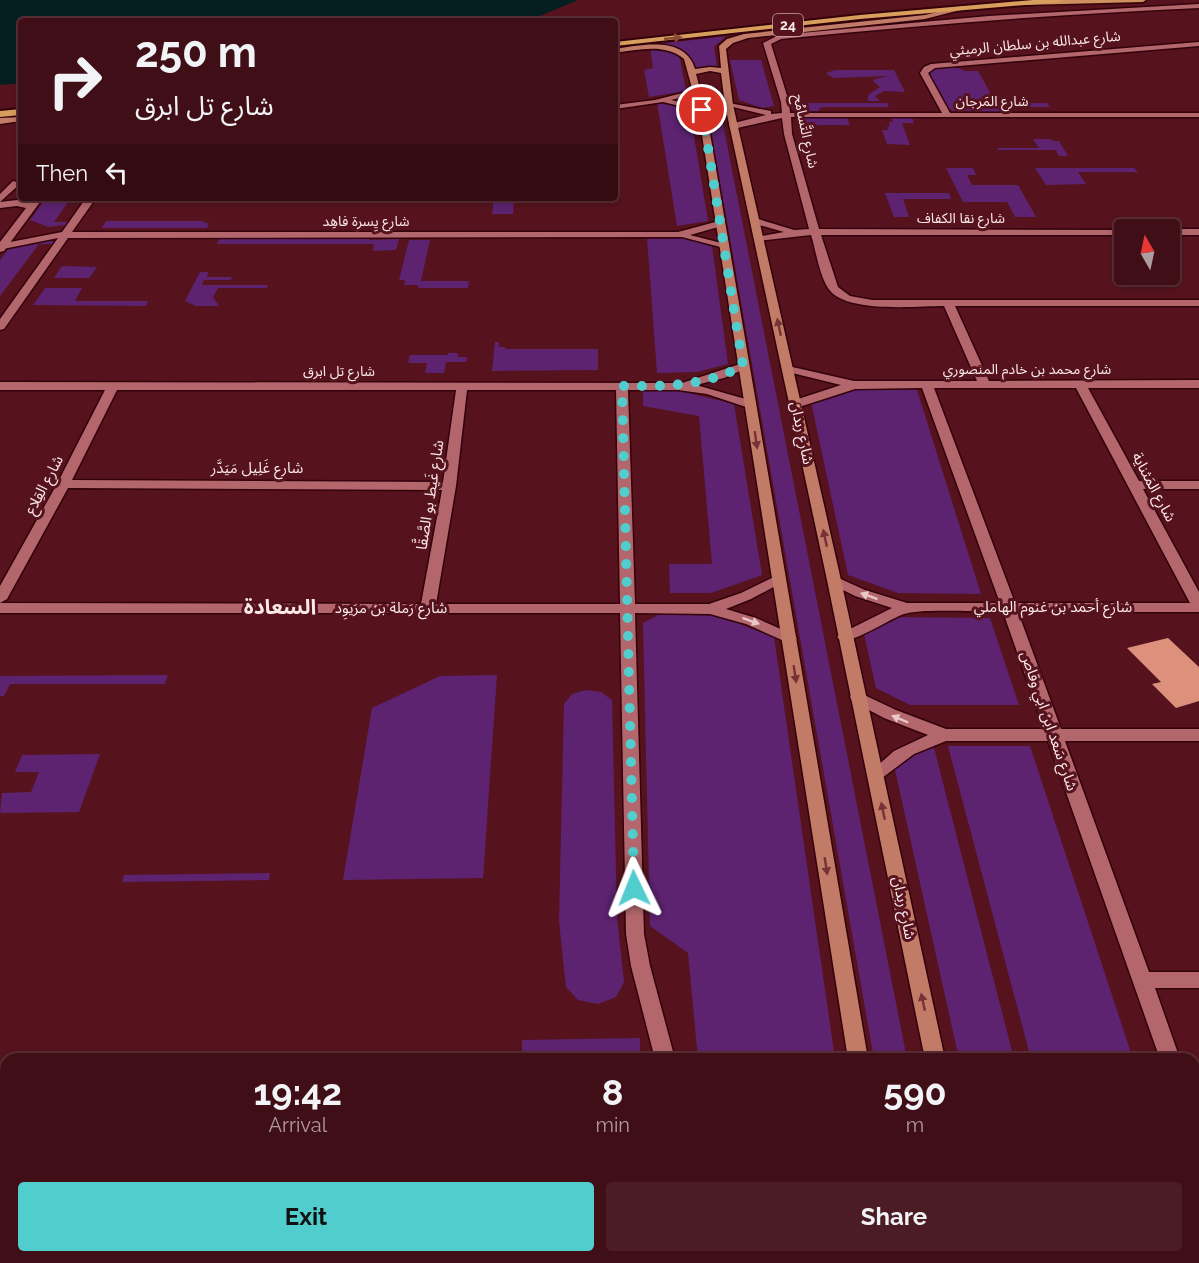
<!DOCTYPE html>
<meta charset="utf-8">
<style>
:root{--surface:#400e16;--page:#4b1c23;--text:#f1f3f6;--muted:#ae9ca1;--line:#592e35;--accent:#52cdce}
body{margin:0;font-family:Raleway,"Noto Sans Arabic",sans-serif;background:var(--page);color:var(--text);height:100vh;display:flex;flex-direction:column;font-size:22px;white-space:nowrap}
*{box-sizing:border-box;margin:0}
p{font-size:20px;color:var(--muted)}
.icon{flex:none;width:33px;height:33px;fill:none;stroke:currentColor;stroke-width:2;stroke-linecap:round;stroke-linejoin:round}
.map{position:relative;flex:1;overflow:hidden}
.sheet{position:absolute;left:0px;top:1053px;width:1200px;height:210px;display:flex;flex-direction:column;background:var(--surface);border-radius:18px 18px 0 0;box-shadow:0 3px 9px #0003,0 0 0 2px var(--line)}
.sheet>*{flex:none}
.top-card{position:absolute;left:18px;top:18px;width:600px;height:183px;border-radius:6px;box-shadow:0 3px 9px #0003,0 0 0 2px var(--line);background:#400e16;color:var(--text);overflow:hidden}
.needle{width:39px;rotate:351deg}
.tools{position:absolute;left:1114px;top:219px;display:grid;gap:12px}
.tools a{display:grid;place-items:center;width:66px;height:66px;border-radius:6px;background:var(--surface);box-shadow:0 3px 9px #0003,0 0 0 2px var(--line);font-size:30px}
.pin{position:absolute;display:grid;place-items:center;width:51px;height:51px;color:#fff;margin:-26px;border:3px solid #fff;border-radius:50%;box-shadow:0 2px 6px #0007}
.me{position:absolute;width:66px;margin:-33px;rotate:358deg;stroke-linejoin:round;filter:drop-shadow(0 0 4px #0008)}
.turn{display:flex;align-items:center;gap:21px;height:126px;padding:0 18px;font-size:27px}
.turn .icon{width:78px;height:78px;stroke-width:2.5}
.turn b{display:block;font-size:42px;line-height:51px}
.then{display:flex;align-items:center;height:57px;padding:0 18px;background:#0003;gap:12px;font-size:22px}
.eta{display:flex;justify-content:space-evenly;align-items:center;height:102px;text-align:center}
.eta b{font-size:36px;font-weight:700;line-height:42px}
.action{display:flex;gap:12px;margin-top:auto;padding:12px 18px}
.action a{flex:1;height:69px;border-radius:6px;background:var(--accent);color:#111;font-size:24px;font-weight:700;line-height:69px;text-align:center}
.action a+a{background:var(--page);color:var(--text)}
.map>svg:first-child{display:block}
.green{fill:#5d2371}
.water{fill:#051f20}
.building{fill:#dd917c}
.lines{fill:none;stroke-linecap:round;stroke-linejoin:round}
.minor-casing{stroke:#33020a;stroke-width:3}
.tertiary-casing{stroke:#33020a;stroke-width:3}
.secondary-casing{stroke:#33020a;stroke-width:3}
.primary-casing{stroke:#33020a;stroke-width:3}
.trunk-casing{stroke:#33020a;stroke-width:4}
.minor{fill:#b3676c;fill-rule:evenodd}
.tertiary{fill:#b3676c;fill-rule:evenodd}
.secondary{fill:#c17b66;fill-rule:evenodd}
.primary{fill:#cf9060;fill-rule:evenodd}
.trunk{fill:#d89e5c;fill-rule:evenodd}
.oneway{fill:#8a4b37}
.oneway2{fill:#763234}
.oneway3{fill:#e8c8c9}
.route{stroke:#52cdce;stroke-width:10;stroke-dasharray:0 18}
.labels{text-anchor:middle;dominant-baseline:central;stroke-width:6;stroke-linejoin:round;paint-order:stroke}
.shield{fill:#56131e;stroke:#c8a8ab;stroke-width:1.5}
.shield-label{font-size:14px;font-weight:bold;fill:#f9e8e8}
.far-street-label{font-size:14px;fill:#f9e8e8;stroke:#56131e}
.street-label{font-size:15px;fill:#f9e8e8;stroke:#56131e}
.district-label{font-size:21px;font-weight:bold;fill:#f9e8e8;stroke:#56131e}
</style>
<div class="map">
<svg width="1199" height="1263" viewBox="0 0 1199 1263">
<rect width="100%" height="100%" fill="#56131e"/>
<g class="green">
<path d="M726 36 714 47 717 67 692 68 688 54 681 49 659 44Z"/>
<path d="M650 47 666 48 679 54 686 91 649 97 644 70 653 68Z"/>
<path d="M730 60H761L774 106 762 108 739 100Z"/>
<path d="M948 64 965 71H978L996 103H1047L1050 107H1008L1010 112 953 111 945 106 926 71 934 66Z"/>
<path d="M835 70H894L905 92 884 91 875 96 880 101H868V95L880 87 872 80 888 76 833 78 826 73Z"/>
<path d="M657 102 683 106 690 112 708 221 677 226Z"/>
<path d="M790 103H887L889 107H821L818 111H797L792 108Z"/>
<path d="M802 117 847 118 850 125H804Z"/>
<path d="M891 117H912L914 123H902L910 145 887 144 882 130H888L887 127 890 126 889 122H893Z"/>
<path d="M709 119H722L907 1059H874Z"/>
<path d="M1033 139H1051L1053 141H1059L1068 156H1059L1056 150H998L997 148H1039Z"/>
<path d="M946 168H973L976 175H967L972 185H1018L1036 217H1015L1007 202H963Z"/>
<path d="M1035 168H1134L1138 172H1078L1086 184 1046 185Z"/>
<path d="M885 193H949L951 199H903L909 217H894Z"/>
<path d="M46 198H71L54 222H69L66 225 48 227 30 220Z"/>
<path d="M494 198H514L513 214H492Z"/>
<path d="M106 221H204L203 223H209L207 228H102Z"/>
<path d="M220 237H369V240L399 239 396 250 373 251 374 244H217Z"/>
<path d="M647 237H678L712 246 728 364 697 372 657 373Z"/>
<path d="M52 238 55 240 52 244H39L0 296V260L10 247Z"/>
<path d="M409 240H430L421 281H469L468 288H418V285H404L405 280H399Z"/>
<path d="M62 266 97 267 89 278H54Z"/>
<path d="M200 272H208L207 277H232L231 280H204L202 285H268L267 288H218L213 297 219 306H196L185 301Z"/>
<path d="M45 288H82L75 301H148L146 306 33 305Z"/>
<path d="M495 342H499V347H505L506 349H598V370L492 371Z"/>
<path d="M448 353H458V357H467L466 362H446L444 373H425L427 363H408L410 355H448Z"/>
<path d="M850 389 917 390 981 594 898 593 848 575 811 402Z"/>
<path d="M643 390H676L734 404 762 575 711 593H670L669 564H712L699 416 643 406Z"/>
<path d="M660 614 719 616 774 637 835 1059H698L688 953 650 926 643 623Z"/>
<path d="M888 617 990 618 1019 705H910L876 688 863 629Z"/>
<path d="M168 675 165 684H10L4 696H0V676Z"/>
<path d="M497 675 483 878 343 880 372 708 440 676Z"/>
<path d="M586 690 601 692 612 700 617 917 624 982 616 997 598 1004 578 1000 566 987 565 979 559 921 564 704 572 694Z"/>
<path d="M933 744 1014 1059H959L893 761Z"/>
<path d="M948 746H1030L1133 1059H1031Z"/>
<path d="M100 754 79 812 0 813 2 793 31 792 39 772H15L22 755Z"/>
<path d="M270 873 269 880 122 882 124 875Z"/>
<path d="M640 1038V1059H522V1040Z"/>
<path d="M1194 1243 1199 1263H1085L1084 1257H1194Z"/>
<rect x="515" y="1257" width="134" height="6"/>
<path d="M716 1257H863L864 1263H717Z"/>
<path d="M1003 1257H1064L1066 1263H1004Z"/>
</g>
<path class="water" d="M0 0H578L528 21H21V83L0 85Z"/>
<path class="building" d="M1168 638 1199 667V701L1176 708 1152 684 1161 682 1127 648Z"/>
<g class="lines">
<g class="minor-casing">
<g id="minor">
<path d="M1199 4V8C1059 14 920 25 781 39L771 44 789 102 790 113H942L920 73 924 67 931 64 1199 42V46L935 68 928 73 950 113H1199V117H791L792 134 819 229 1127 230 1125 235H821L838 287 850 296 872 300H1199V306H955L989 381 1199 380V388H1088L1139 481H1199V489H1143L1199 592V612H1018L1061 729H1199V741H1065L1149 972H1199V988H1155L1180 1059H1160L1048 741H946L914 754 882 778H870L868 774 894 751 928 735 884 718 852 701 850 697 852 693 858 692 896 710 946 729H1044L1003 612C982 612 921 608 904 614 889 619 853 644 840 640L837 637 840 634 892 608 855 596 829 583 827 580 834 576 865 590 907 603H1000L922 388 855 389 796 408 792 407V401L841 385 784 371 782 369 788 366 854 381H977L944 306C917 306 844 314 828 288 819 274 816 251 811 235L757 241V237L784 232 752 223 750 221 755 218 794 230 809 229 784 134 782 118 733 129 729 126 730 124 766 115 725 105 729 103 771 111V114L782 113 781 102 763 43 779 35 989 16ZM934 388H1076L1190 603H1015Z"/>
<path d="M86 198H96L72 232H678L719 221 722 222V226L690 235 729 245 724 248 682 237 68 238 4 329 0 330V319L58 238 3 249 0 248V244L62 232Z"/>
<rect x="1170" y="229" width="29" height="6"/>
<path d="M743 363 749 366 747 368 724 378 696 385 756 402V408L752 409 707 394 678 390H628L635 604H709L741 593 776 576 783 580 781 583 751 599 726 609 756 618 794 635 797 638 794 641H784L746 624 710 614 635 613 644 934 650 966 675 1059H655L631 966 626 934 620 613H0V603L421 604 442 490 68 488 7 599 0 603V586L57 484 105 390H0V382L682 383ZM117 390H456L443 482 72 480ZM467 390H616L620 604H436L456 486Z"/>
<path d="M1194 1115 1199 1117V1148L1194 1146Z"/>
<rect x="665" y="1257" width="24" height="6"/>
</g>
</g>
<g class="tertiary-casing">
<g id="tertiary">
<path d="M698 89 702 91 701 93 671 100 705 108V112L663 102 615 109V105L655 100Z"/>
<path d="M13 181 21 183 0 202V194Z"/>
<path d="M33 198H43L4 251 0 252V242L26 208 17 206 0 208V202L17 200 30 203Z"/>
</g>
</g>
<g class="secondary-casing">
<g id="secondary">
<path d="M962 6 964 9 925 19 748 38 733 43 726 49 733 105 841 580 945 1059H925L827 580 725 105 721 73 710 71 696 74 706 110 868 1059H848L698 110 684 59C665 43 638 50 615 53V49C642 45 685 35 695 69L710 67 721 68 719 46 727 39 744 34 925 15Z"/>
<path d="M21 117V121L0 124V118Z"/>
<path d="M878 1257H902L903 1263H879Z"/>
<path d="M965 1257H989L990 1263H966Z"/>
</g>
</g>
<g class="primary-casing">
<path id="primary" d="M1146 0 1143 2 1024 5 1021 3 1062 0Z"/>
</g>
<g class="trunk-casing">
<g id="trunk">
<path d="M1033 0H1063L1059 2 860 19 615 46V42L860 15Z"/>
<path d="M21 109V115L0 117V111Z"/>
</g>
</g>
<use href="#minor" class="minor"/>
<use href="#tertiary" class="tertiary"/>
<use href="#secondary" class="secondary"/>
<use href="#primary" class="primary"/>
<use href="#trunk" class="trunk"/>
</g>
<defs><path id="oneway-solid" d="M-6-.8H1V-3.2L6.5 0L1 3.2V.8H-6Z" transform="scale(1.5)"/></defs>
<use class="oneway" href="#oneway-solid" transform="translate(673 38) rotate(-6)"/>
<g class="oneway2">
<use href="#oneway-solid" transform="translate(779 327) rotate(-102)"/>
<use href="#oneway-solid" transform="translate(756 440) rotate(82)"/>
<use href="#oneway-solid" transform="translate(825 538) rotate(-102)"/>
<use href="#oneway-solid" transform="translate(795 674) rotate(81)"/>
<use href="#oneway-solid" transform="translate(883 811) rotate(-102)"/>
<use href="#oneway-solid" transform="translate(826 866) rotate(81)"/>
<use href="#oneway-solid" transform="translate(923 1002) rotate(-102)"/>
</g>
<g class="oneway3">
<use href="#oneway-solid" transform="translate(869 596) rotate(-160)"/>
<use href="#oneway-solid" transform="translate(751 621) rotate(20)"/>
<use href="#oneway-solid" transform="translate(900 719) rotate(-157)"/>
</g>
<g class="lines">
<path class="route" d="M634 888 622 386C667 386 702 387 743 366L702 110"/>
</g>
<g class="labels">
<rect class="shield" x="773" y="14" width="30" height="22" rx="4.5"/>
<g class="shield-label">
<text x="788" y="25">24</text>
</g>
<g class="far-street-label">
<text transform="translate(1035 43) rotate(-5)">شارع عبدالله بن سلطان الرميثي</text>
<text x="992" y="101">شارع المَرجان</text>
<text transform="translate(806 131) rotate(78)">شارع التَّسامُح</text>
<text x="961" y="218">شارع نقا الكفاف</text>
<text x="366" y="221">شارع يِسرة فاهِد</text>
<text x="1027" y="369">شارع محمد بن خادم المنصوري</text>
<text x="339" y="371">شارع تل ابرق</text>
</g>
<g class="street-label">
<text transform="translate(802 433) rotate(78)">شارع ربدان</text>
<text x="257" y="468">شارع غَلِيل مَيَدَّر</text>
<text transform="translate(44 485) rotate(-62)">شارع القِلاع</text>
<text transform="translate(1154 487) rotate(62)">شارع المَثناية</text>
<text transform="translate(430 495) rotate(-81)">شارع غَيط بو الصَّقَّا</text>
<text x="1053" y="607">شارع أحمد بن غنوم الهاملي</text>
<text x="391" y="608">شارع رَملة بن مرَيوِد</text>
<text transform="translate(1049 721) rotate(71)">شارع سَعد ابن ابي وقاص</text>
<text transform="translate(904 908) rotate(78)">شارع ربدان</text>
</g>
<g class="district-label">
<text x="280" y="606">السعادة</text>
</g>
</g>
</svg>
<div class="tools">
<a><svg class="needle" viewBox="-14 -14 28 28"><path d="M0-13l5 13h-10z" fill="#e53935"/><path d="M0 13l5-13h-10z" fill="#ae9ca1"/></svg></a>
</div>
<div class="pin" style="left:702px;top:110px;background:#d93025"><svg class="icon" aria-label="arrive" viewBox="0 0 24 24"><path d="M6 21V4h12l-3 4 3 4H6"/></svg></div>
<svg class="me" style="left:634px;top:888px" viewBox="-20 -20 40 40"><path d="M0-17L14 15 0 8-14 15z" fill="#52cdce" stroke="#fff" stroke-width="4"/></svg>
<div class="top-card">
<div class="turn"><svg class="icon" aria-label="right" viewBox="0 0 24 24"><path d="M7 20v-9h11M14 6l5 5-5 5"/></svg><div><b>250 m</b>شارع تل ابرق</div></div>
<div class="then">Then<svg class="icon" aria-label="left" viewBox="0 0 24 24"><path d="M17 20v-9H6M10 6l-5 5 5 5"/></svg></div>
</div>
<section class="sheet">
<div class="eta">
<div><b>19:42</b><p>Arrival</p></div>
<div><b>8</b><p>min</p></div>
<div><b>590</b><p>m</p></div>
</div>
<div class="action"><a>Exit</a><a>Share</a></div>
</section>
</div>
